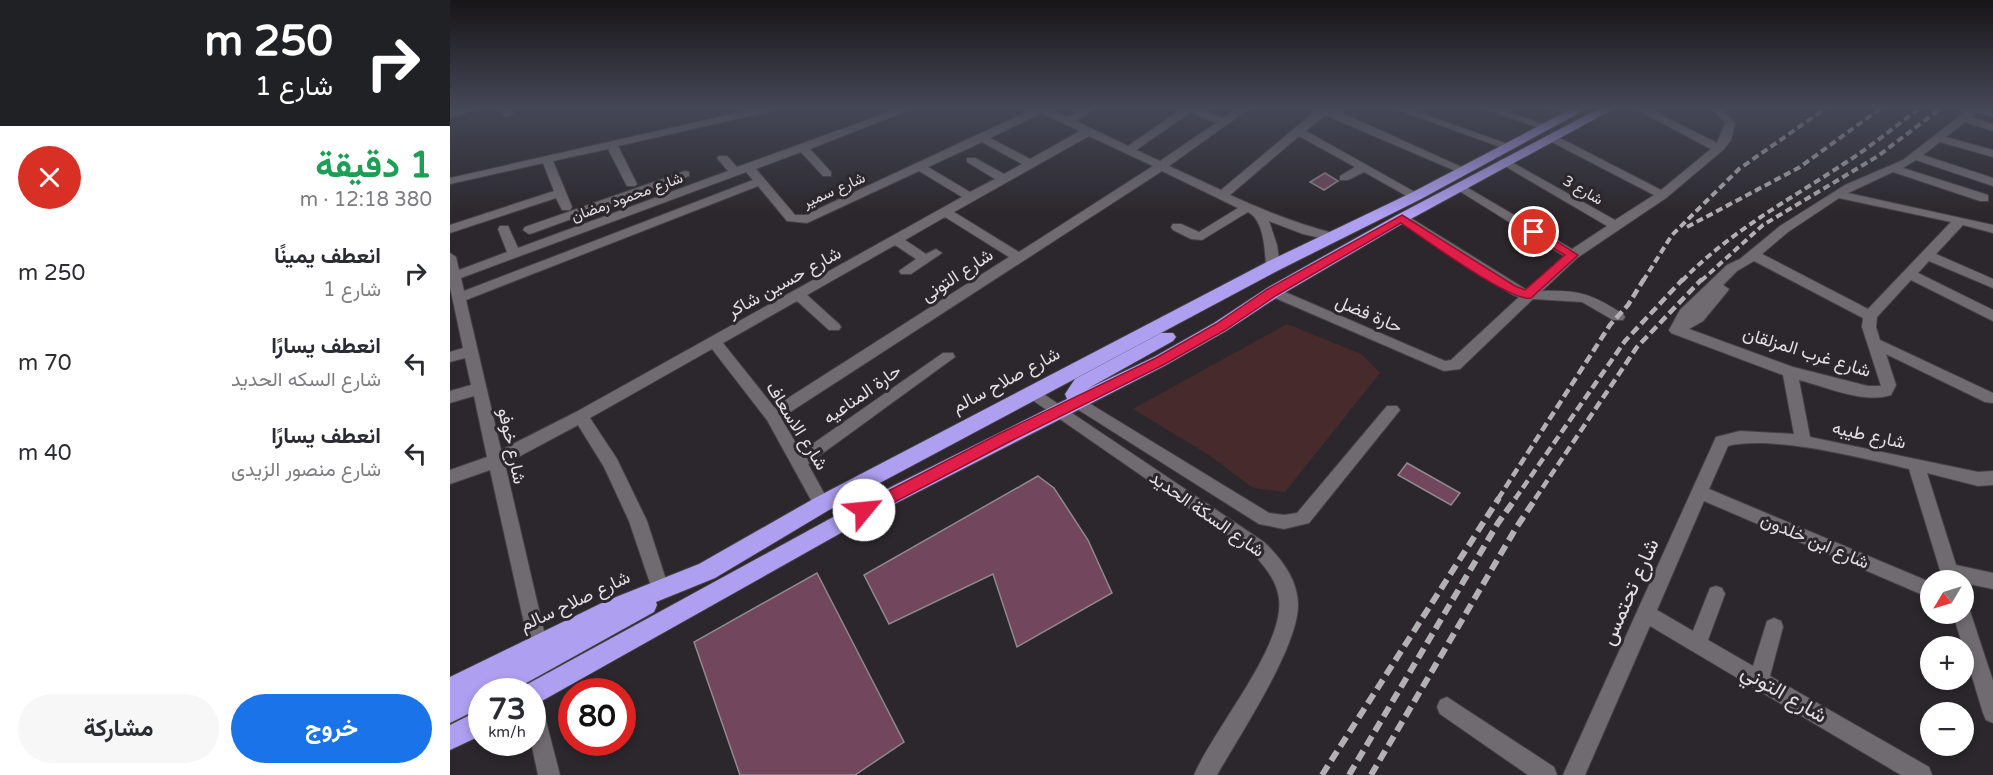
<!DOCTYPE html>
<html lang="ar">
<meta charset="utf-8">
<style>
:root{--surface:#fff;--page:#f7f7f7;--text:#2b2b33;--muted:#7c7c81;--accent:#1a73e8}
body{margin:0;font-family:"Varela Round",Vazirmatn,sans-serif;background:var(--page);color:var(--text);direction:rtl;height:100vh;display:flex;flex-direction:column;font-size:22px;white-space:nowrap}
*{box-sizing:border-box;margin:0}
p{font-size:20px;color:var(--muted)}
.icon{flex:none;width:33px;height:33px;fill:none;stroke:currentColor;stroke-width:2;stroke-linecap:round;stroke-linejoin:round}
.map{position:relative;flex:1;overflow:hidden;direction:ltr}
.panel{display:flex;flex-direction:column;background:var(--surface);width:450px}
.panel>*{flex:none}
.guide{background:#202124;color:#fff;overflow:hidden}
.needle{width:39px;rotate:232deg}
.tools{position:absolute;left:1470px;top:570px;display:grid;gap:12px}
.tools a{display:grid;place-items:center;width:54px;height:54px;border-radius:50%;background:var(--surface);box-shadow:0 3px 9px #0003;font-size:30px}
.speed{position:absolute;left:18px;top:678px;display:flex;gap:12px;font-size:30px;font-weight:700;text-align:center}
.speed>*{display:grid;place-content:center;width:78px;height:78px;border-radius:50%;background:var(--surface);box-shadow:0 3px 9px #0003;line-height:1}
.speed small{font-size:15px;font-weight:400}
.speed .limit{border:9px solid #d22;background:#fff;color:#111}
.pin{position:absolute;display:grid;place-items:center;width:51px;height:51px;color:#fff;margin:-26px;border:3px solid #fff;border-radius:50%;box-shadow:0 2px 6px #0007}
.me{position:absolute;width:66px;margin:-33px;rotate:62deg;stroke-linejoin:round;filter:drop-shadow(0 0 4px #0008)}
.turn{display:flex;align-items:center;gap:21px;height:126px;padding:0 18px;font-size:27px}
.turn .icon{width:78px;height:78px;stroke-width:2.5}
.turn b{display:block;font-size:42px;line-height:51px}
.round{display:grid;place-items:center;flex:none;width:63px;height:63px;border-radius:32px;background:var(--page)}
.head{display:flex;align-items:center;justify-content:space-between;height:102px;padding:0 18px}
h1{font-size:36px;font-weight:700;line-height:45px;color:#1e9e55}
.cta{display:flex;gap:12px;margin-top:auto;padding:12px 18px}
.cta a{flex:1;height:69px;border-radius:36px;background:var(--accent);color:#fff;font-size:24px;font-weight:700;line-height:69px;text-align:center}
.cta a+a{background:var(--page);color:var(--text)}
ul{padding:0;list-style:none}
li{display:flex;align-items:center;gap:18px;height:90px;padding:0 18px}
li div{flex:1}
li b{display:block;font-size:22px}
li em{font-style:normal}
main{display:flex;flex:1;min-height:0}
.map>svg:first-child{display:block}
.green{fill:#472b2c}
.building{fill:#72465d;stroke:#90898c;stroke-width:1.5}
.lines{fill:none;stroke-linecap:round;stroke-linejoin:round}
.street-casing{stroke:#444245;stroke-width:2}
.highway-casing{stroke:#444245;stroke-width:2}
.street{fill:#706b71;fill-rule:evenodd}
.highway{fill:#ae9ff1;fill-rule:evenodd}
.rail-far2{stroke:#b2b0b3;stroke-width:4;stroke-dasharray:7 4;stroke-linecap:butt}
.rail-far1{stroke:#b2b0b3;stroke-width:4.5;stroke-dasharray:9 4.5;stroke-linecap:butt}
.rail{stroke:#b2b0b3;stroke-width:6;stroke-dasharray:11 6;stroke-linecap:butt}
.route{fill:#e11d48;stroke:#92132f;stroke-width:1.5}
.labels{text-anchor:middle;dominant-baseline:central;stroke-width:6;stroke-linejoin:round;paint-order:stroke}
.far-street-label{font-size:15px;fill:#e1dfe2;stroke:#2b272c}
.street-label{font-size:18px;fill:#e1dfe2;stroke:#2b272c}
.near-street-label{font-size:21px;fill:#e1dfe2;stroke:#2b272c}
</style>
<main>
<div class="map">
<svg width="1543" height="775" viewBox="0 0 1543 775">
<rect width="100%" height="100%" fill="#2b272c"/>
<path class="green" d="M837 324 911 354 930 373 835 492 803 488 759 455 683 409Z"/>
<g class="building">
<path d="M875 173 888 181 874 190 860 182Z"/>
<path d="M957 463 1010 493 1001 505 948 475Z"/>
<path d="M588 476 604 488 638 540 662 593 567 647 543 574 439 624 414 575Z"/>
<path d="M367 573 454 742 405 775H290L244 642Z"/>
</g>
<g class="lines">
<g class="street-casing">
<g id="street">
<path d="M14 108H30L0 118V112Z"/>
<path d="M51 108H61L63 114 58 117 54 116Z"/>
<path d="M309 108H327L322 111 168 146 187 184 185 186H177L158 149 103 161 122 207 120 210H112L106 198 0 233V225L104 191 93 163 0 184V178Z"/>
<path d="M450 108H464L360 149 381 172V176H373L351 152 306 169 345 215H355L585 108H598L617 117 634 108H646L626 121 678 146 733 108H749L773 118 788 108H800L719 166 771 190 869 108H881L1018 170 1016 172H1008L875 115 856 131 972 196 966 200 962 199 914 172 898 180H890V176L905 167 849 136 780 195C815 211 850 225 887 234L889 237 883 241 853 234 819 221 827 245 830 266 823 270 816 266C815 250 814 220 798 212L752 240 741 239 723 230 721 227 723 224H731L749 232 788 208 712 171 331 418 351 452 493 353H503L505 357 358 464 380 504 378 509 372 511 366 509 317 420 262 349 140 418 167 459 197 521 219 589 216 595 210 597 204 595 179 521 154 467 128 425 55 464 97 644 94 650 87 653 80 650 40 470 0 484V470L37 457 24 396 0 403V391L21 385 15 358 0 362V352L13 348 0 287V253L6 257 9 270 57 252 48 229 50 226H58L68 248 278 171 267 158 269 156H277L287 167ZM741 112 766 123 710 161 686 150ZM592 113 630 131 580 159 540 138ZM639 136 703 166 569 252 504 212ZM532 142 572 164 554 174 525 158H517V162L545 179 520 192 478 167ZM469 171 512 197 126 412 51 450 16 300 308 186 337 221 357 223ZM296 172 303 180 14 291 11 278ZM495 217 559 257 324 407 273 343 347 301 379 330H389L391 327 389 324 357 295 445 245 466 259 449 271 451 274H461L492 253 486 249 476 254 455 240Z"/>
<path d="M943 108H957L1063 146 1057 149 1053 148Z"/>
<path d="M1032 108H1047L1101 127 1100 129H1092Z"/>
<path d="M1098 108H1114L1126 113 1121 116Z"/>
<path d="M1184 108H1197L1267 143 1275 123 1262 108H1272L1285 123 1281 140 1273 150 1216 198 1127 258 1092 291C1130 290 1141 294 1173 314L1175 317 1173 320H1163L1132 302 1083 299 1010 369 994 371 818 295 816 292 818 289H828L995 361 1001 360 1069 297 1063 295 948 221V215H956L1077 290 1114 256 1003 187 1009 183 1013 185 1122 249 1157 226 1048 162 1050 160H1058L1165 220 1204 195 1098 140V136H1106L1211 190 1261 149Z"/>
<path d="M1520 108 1543 111V117L1527 112 1521 117 1543 124V131L1515 122 1496 137 1543 150V157L1490 142 1473 155 1543 178V186L1466 160 1453 168 1538 195V201H1530L1443 172 1398 193 1543 225V233L1513 225 1486 254 1543 279V288L1479 261 1468 273 1543 310V321L1461 280 1427 317 1426 327 1430 340 1543 393V403L1535 402 1436 354 1446 385 1441 395C1413 404 1377 387 1349 380L1360 437 1528 472 1543 471V485L1528 486 1477 473 1506 565 1543 573V589L1514 583V580H1493L1459 469C1412 458 1323 435 1278 446L1259 489 1480 582V598L1254 501 1207 610 1243 631 1260 588 1266 586 1272 588 1275 594 1258 640 1303 666 1317 621 1324 618 1331 621 1333 627 1320 676 1479 767 1482 775H1451L1200 626 1135 775H1113L1266 437 1290 431 1344 434 1333 375 1221 333 1219 330 1230 310 1277 265 1290 259 1330 226 1395 185 1453 160ZM1389 198 1501 222 1418 309 1312 254 1338 232ZM1304 261 1413 318 1412 327 1431 386H1418L1343 367 1239 329 1253 321 1277 292 1279 289 1273 285 1287 271Z"/>
<path d="M235 171 239 172V176L83 233 79 234 73 230 75 227Z"/>
<path d="M583 387 814 542C831 558 848 580 848 605 848 648 789 736 767 775H744C763 730 835 646 829 599 827 580 814 566 802 552L578 397 575 393 578 389Z"/>
<path d="M629 397 819 513 834 515 847 513 937 406H947L950 410 859 523 834 529 809 524 624 407 621 403 624 399Z"/>
<path d="M1514 606 1519 608 1521 614 1543 681V723L1536 720 1533 713 1503 614H1514Z"/>
<path d="M82 696 89 699 92 706 110 775H88L81 742H82Z"/>
<path d="M997 697 1104 767 1107 775H1078L990 714 987 707 990 700Z"/>
</g>
</g>
<g class="highway-casing">
<g id="highway">
<path d="M1123 108H1138L971 199 829 270 379 510 265 578 206 602 207 605 204 612 60 692H32V707L0 723V677L156 601 249 564 365 498 817 262 961 193Z"/>
<path d="M1150 108H1165L957 221 829 296 776 331 716 365 421 516 90 702 82 706V692H71L74 686 407 504 617 399 615 394 625 379 711 333H723L726 337 723 341 637 389 704 357 764 323 817 288 947 215Z"/>
<path d="M32 709V735L0 750V725Z"/>
</g>
</g>
<use href="#street" class="street"/>
<use href="#highway" class="highway"/>
<g class="rail-far2">
<path d="M1237 227 1350 167 1431 108"/>
<path d="M1193 281 1222 235 1289 169 1376 108"/>
<path d="M1232 281C1278 233 1337 201 1392 165 1419 148 1444 127 1470 108"/>
<path d="M1251 281 1313 225 1428 156 1491 108"/>
</g>
<g class="rail-far1">
<path d="M1048 499 1160 325 1178 305 1194 279"/>
<path d="M1065 499 1175 341 1233 279"/>
<path d="M1085 499 1187 347 1252 279"/>
</g>
<g class="rail">
<path d="M872 775 1049 498"/>
<path d="M899 775 1048 523 1066 498"/>
<path d="M921 775 1066 528 1086 498"/>
</g>
</g>
<linearGradient id="sky" x2="0" y2="1"><stop stop-color="#181518"/><stop offset="0.5" stop-color="#444756"/><stop offset="1" stop-color="#444756" stop-opacity="0"/></linearGradient>
<rect width="1543" height="216" fill="url(#sky)"/>
<path class="route" d="M952 215 1065 286 1075 290 1115 255 1080 235V230H1089L1128 255 1081 298C1062 303 972 237 951 223L827 295 775 330 715 364 559 442 420 515 414 517 409 515 406 510 409 506 549 434 706 358 766 324 818 289Z"/>
<g class="labels">
<g class="far-street-label">
<text transform="translate(384 190) rotate(-24)">شارع سمير</text>
<text transform="translate(1133 190) rotate(30)">شارع 3</text>
<text transform="translate(177 197) rotate(-20)">شارع محمود رمضان</text>
</g>
<g class="street-label">
<text transform="translate(507 275) rotate(-33)">شارع التونى</text>
<text transform="translate(334 282) rotate(-29)">شارع حسين شاكر</text>
<text transform="translate(919 314) rotate(23)">حارة فضل</text>
<text transform="translate(1357 352) rotate(17)">شارع غرب المزلقان</text>
<text transform="translate(556 380) rotate(-28)">شارع صلاح سالم</text>
<text transform="translate(412 394) rotate(-35)">حارة المناعيه</text>
<text transform="translate(347 426) rotate(58)">شارع الاسعاف</text>
<text transform="translate(1419 435) rotate(12)">شارع طيبه</text>
<text transform="translate(62 446) rotate(78)">شارع خوفو</text>
<text transform="translate(757 514) rotate(35)">شارع السكة الحديد</text>
<text transform="translate(1365 541) rotate(23)">شارع ابن خلدون</text>
<text transform="translate(125 601) rotate(-25)">شارع صلاح سالم</text>
</g>
<g class="near-street-label">
<text transform="translate(1180 592) rotate(-66)">شارع تحتمس</text>
<text transform="translate(1334 694) rotate(30)">شارع التوني</text>
</g>
</g>
</svg>
<div class="tools">
<a><svg class="needle" viewBox="-14 -14 28 28"><path d="M0-13l5 13h-10z" fill="#e53935"/><path d="M0 13l5-13h-10z" fill="#7c7c81"/></svg></a>
<a>+</a>
<a>−</a>
</div>
<div class="speed"><div>73<small>km/h</small></div><div class="limit">80</div></div>
<div class="pin" style="left:1084px;top:232px;background:#d93025"><svg class="icon" aria-label="arrive" viewBox="0 0 24 24"><path d="M6 21V4h12l-3 4 3 4H6"/></svg></div>
<svg class="me" style="left:414px;top:510px" viewBox="-20 -20 40 40"><circle r="19" fill="#fff"/><path d="M0-13L10 11 0 6-10 11z" fill="#e11d48"/></svg>
</div>
<section class="panel">
<div class="guide">
<div class="turn"><svg class="icon" aria-label="right" viewBox="0 0 24 24"><path d="M7 20v-9h11M14 6l5 5-5 5"/></svg><div><b>250 m</b>شارع 1</div></div>
</div>
<div class="head"><div><h1>1 دقيقة</h1><p>380 m · 12:18</p></div><a class="round" style="background:#d93025;color:#fff"><svg class="icon" aria-label="close" viewBox="0 0 24 24"><path d="M6 6l12 12M18 6L6 18"/></svg></a></div>
<ul>
<li><svg class="icon" aria-label="right" viewBox="0 0 24 24"><path d="M7 20v-9h11M14 6l5 5-5 5"/></svg><div><b>انعطف يمينًا</b><p>شارع 1</p></div><em>250 m</em></li>
<li><svg class="icon" aria-label="left" viewBox="0 0 24 24"><path d="M17 20v-9H6M10 6l-5 5 5 5"/></svg><div><b>انعطف يسارًا</b><p>شارع السكه الحديد</p></div><em>70 m</em></li>
<li><svg class="icon" aria-label="left" viewBox="0 0 24 24"><path d="M17 20v-9H6M10 6l-5 5 5 5"/></svg><div><b>انعطف يسارًا</b><p>شارع منصور الزيدى</p></div><em>40 m</em></li>
</ul>
<div class="cta"><a>خروج</a><a>مشاركة</a></div>
</section>
</main>
